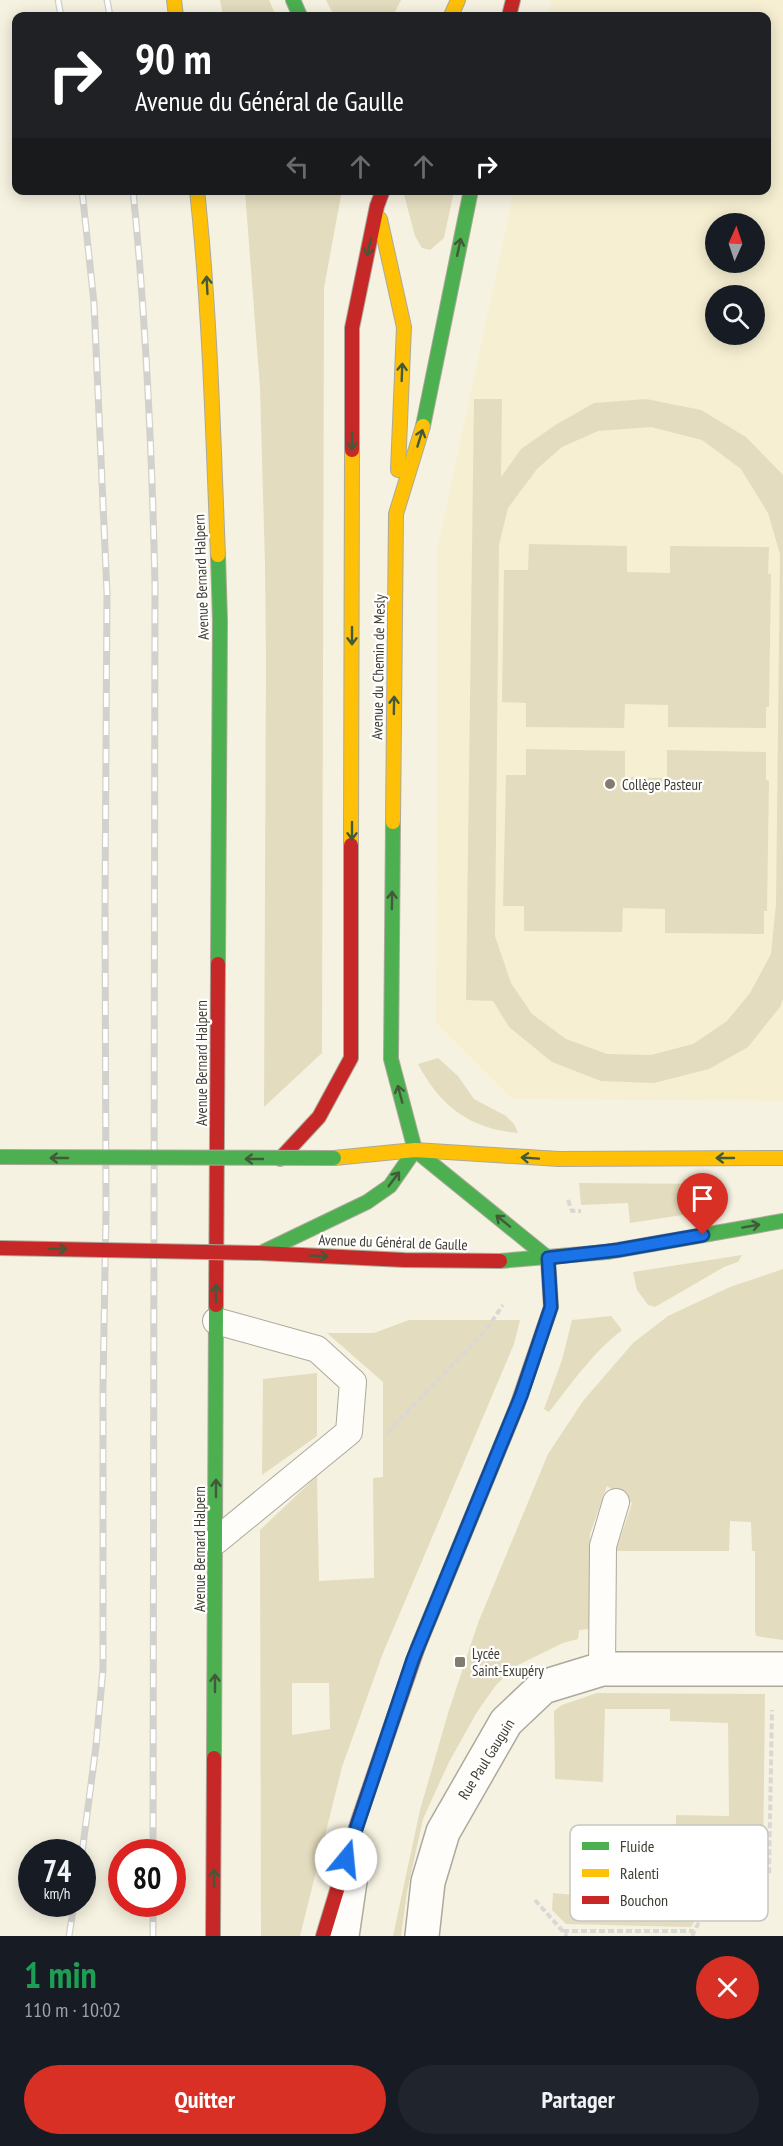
<!DOCTYPE html>
<html lang="fr">
<meta charset="utf-8">
<style>
:root{--surface:#171b24;--page:#20242c;--text:#f1f3f6;--muted:#9ea1a6;--accent:#d93025}
body{margin:0;font-family:"PT Sans Narrow",sans-serif;background:var(--page);color:var(--text);height:100vh;display:flex;flex-direction:column;font-size:22px;white-space:nowrap}
*{box-sizing:border-box;margin:0}
p{font-size:20px;color:var(--muted)}
.icon{flex:none;width:33px;height:33px;fill:none;stroke:currentColor;stroke-width:2;stroke-linecap:round;stroke-linejoin:round}
.map{position:relative;height:1936px;overflow:hidden}
.details{display:flex;flex-direction:column;background:var(--surface);flex:1}
.details>*{flex:none}
.guide{position:absolute;left:12px;top:12px;width:759px;height:183px;border-radius:12px;box-shadow:0 3px 15px #0003;background:#202124;color:#fff;overflow:hidden}
.needle{width:39px;rotate:3deg}
.controls{position:absolute;left:705px;top:213px;display:grid;gap:12px}
.controls a{display:grid;place-items:center;width:60px;height:60px;border-radius:50%;background:var(--surface);box-shadow:0 3px 15px #0003;font-size:30px}
.speed{position:absolute;left:18px;top:1839px;display:flex;gap:12px;font-size:30px;font-weight:700;text-align:center}
.speed>*{display:grid;place-content:center;width:78px;height:78px;border-radius:50%;background:var(--surface);box-shadow:0 3px 15px #0003;line-height:1}
.speed small{font-size:15px;font-weight:400}
.speed .limit{border:9px solid #d22;background:#fff;color:#111}
.pin{position:absolute;display:grid;place-items:center;width:51px;height:51px;color:#fff;margin:-62px -26px;border-radius:50% 50% 50% 0;rotate:-45deg;box-shadow:0 0 6px #0007}
.pin .icon{rotate:45deg}
.me{position:absolute;width:66px;margin:-33px;rotate:17deg;stroke-linejoin:round;filter:drop-shadow(0 0 4px #0008)}
.turn{display:flex;align-items:center;gap:21px;height:126px;padding:0 24px;font-size:27px}
.turn .icon{width:78px;height:78px;stroke-width:2.5}
.turn b{display:block;font-size:42px;line-height:51px}
.lanes{display:flex;align-items:center;height:57px;padding:0 24px;background:#0003;justify-content:center;gap:30px;direction:ltr}
.lanes .off{opacity:.35}
.round{display:grid;place-items:center;flex:none;width:63px;height:63px;border-radius:32px;background:var(--page)}
.summary{display:flex;align-items:center;justify-content:space-between;height:102px;padding:0 24px}
h1{font-size:36px;font-weight:600;line-height:45px;color:#1e9e55}
.cta{display:flex;gap:12px;margin-top:auto;padding:12px 24px}
.cta a{flex:1;height:69px;border-radius:36px;background:var(--accent);color:#fff;font-size:24px;font-weight:600;line-height:69px;text-align:center}
.cta a+a{background:var(--page);color:var(--text)}
.map>svg:first-child{display:block}
.built{fill:#f6efd2;fill-rule:evenodd}
.grass{fill:#e4dcbe;fill-rule:evenodd}
.lines{fill:none;stroke-linecap:round;stroke-linejoin:round}
.lane-casing{stroke:#aca99c;stroke-width:28}
.street-casing{stroke:#aca99c;stroke-width:36}
.fast-casing{stroke:#aca99c;stroke-width:16}
.slow-casing{stroke:#aca99c;stroke-width:16}
.jam-casing{stroke:#aca99c;stroke-width:16}
.path{stroke:#dad8d4;stroke-width:4;stroke-dasharray:6 3;stroke-linecap:butt}
.lane{stroke:#fefdfa;stroke-width:26}
.street{stroke:#fefdfa;stroke-width:33}
.fast{stroke:#4caf50;stroke-width:14}
.slow{stroke:#ffc107;stroke-width:14}
.jam{stroke:#c62828;stroke-width:14}
.rail-casing{stroke:#d2d1cc;stroke-width:7}
.rail{stroke:#fff;stroke-width:4.5;stroke-dasharray:14;stroke-linecap:butt}
.fast-bridge-casing{stroke:#aca99c;stroke-width:16;stroke-linecap:butt}
.jam-bridge-casing{stroke:#aca99c;stroke-width:16;stroke-linecap:butt}
.fast-bridge{stroke:#4caf50;stroke-width:14}
.jam-bridge{stroke:#c62828;stroke-width:14}
.oneway{stroke:#435a39}
.route-casing{stroke:#114b97;stroke-width:15}
.route{stroke:#1a73e8;stroke-width:10}
.poi-dot{fill:#807c6f;stroke:#fff;stroke-width:2}
.labels{text-anchor:middle;dominant-baseline:central;stroke-width:4.5;stroke-linejoin:round;paint-order:stroke}
.street-label{font-size:15px;fill:#403d31;stroke:#fff}
.poi-label{font-size:15px;fill:#403d31;stroke:#fff;text-anchor:start}
.key{fill:#fff;stroke:#c6c5c1;stroke-width:1.5}
.key-label{font-size:16px;fill:#403d31}
</style>
<div class="map">
<svg width="783" height="1936" viewBox="0 0 783 1936">
<rect width="100%" height="100%" fill="#f6f2e1"/>
<path class="built" d="M552 0H783V1101L512 1099 436 1023 438 546 514 191 766 190V16H548ZM716 224H754V262H716ZM716 296H754V334H716Z"/>
<g class="grass">
<path d="M220 0H269L276 16H223Z"/>
<path d="M326 0H401L393 16H334Z"/>
<path d="M342 190 324 288 322 1053 264 1107 266 661 265 565 260 388 245 191Z"/>
<path d="M403 191H454L444 238 430 250 422 248 415 236Z"/>
<path d="M474 399H502L501 477 521 449 557 424 594 403 646 399 701 410 746 437 783 475V999L780 1007 748 1047 709 1069 654 1083 601 1081 552 1062 509 1027 493 1001 466 1000ZM651 427 702 440 741 469 768 513 780 554 776 904 771 954 750 993 727 1021 693 1044 651 1055 607 1054 566 1039 532 1014 511 983 495 936 499 545 508 508 537 469 562 447 598 431Z"/>
<path d="M529 544 627 546V572L670 573V546L769 547 768 574H771L769 707H766V728L668 727V705L625 704 624 728 526 727V703L502 702 504 570H528Z"/>
<path d="M526 749 625 751V777L667 778V750L766 752V780L769 781 767 911H764V934L665 933V909L623 908 622 932 524 931V906H503L506 775H526Z"/>
<path d="M438 1058 458 1076 474 1099 506 1116 514 1124 518 1133C470 1129 440 1106 418 1064Z"/>
<path d="M579 1183 716 1184C729 1192 728 1203 715 1210L630 1223 628 1203 581 1205Z"/>
<path d="M742 1255 738 1262 724 1267 655 1307 648 1305 637 1290 633 1272Z"/>
<path d="M783 1269V1640L756 1636 755 1631V1551H752L751 1522 730 1521 729 1551H616L632 1503 607 1486 590 1534V1629L579 1630 578 1639 563 1643 516 1666 496 1685 477 1712 449 1762 423 1819 407 1892 401 1936H393L420 1810 449 1710 478 1623 548 1454 583 1401 633 1343 668 1316 730 1287Z"/>
<path d="M611 1316 622 1330C593 1352 572 1383 549 1412L544 1409 562 1360 572 1320Z"/>
<path d="M409 1320H520L514 1344 383 1653 342 1767 300 1936H261L260 1530 317 1476 319 1581 374 1578 373 1478 383 1477V1382L327 1333H374ZM292 1683H329L330 1729 292 1735Z"/>
<path d="M317 1373V1436L262 1475 263 1379Z"/>
<path d="M597 1693 765 1694 763 1864 705 1865V1904L691 1927 566 1924 552 1910 553 1893 610 1898H675L676 1815 729 1816 728 1723 670 1721V1709H605L603 1782 555 1779 554 1711 562 1705Z"/>
</g>
<g class="lines">
<g class="lane-casing">
<g id="lane">
<path d="M216 1321 317 1349 353 1382 349 1432 216 1541"/>
<path d="M602 1669 603 1546 616 1502"/>
</g>
</g>
<g class="street-casing">
<g id="street">
<path d="M342 1936 350 1881"/>
<path d="M422 1936 428 1882 443 1832 506 1722 543 1687 602 1669H783"/>
</g>
</g>
<g class="fast-casing">
<g id="fast">
<path d="M293 0 300 16"/>
<path d="M423 426 471 190"/>
<path d="M218 555 220 621 218 964"/>
<path d="M393 822 391 1059 415 1150"/>
<path d="M415 1150 548 1258"/>
<path d="M263 1252 367 1202 390 1186 415 1150"/>
<path d="M500 1261 607 1252 783 1221"/>
<path d="M214 1758 216 1305"/>
</g>
</g>
<g class="slow-casing">
<g id="slow">
<path d="M174 0 176 16"/>
<path d="M451 16 458 0"/>
<path d="M197 190C210 311 213 433 218 555"/>
<path d="M380 219 404 327 398 470"/>
<path d="M393 822 396 514 423 426"/>
<path d="M351 845 352 450"/>
<path d="M334 1158 415 1150 559 1159 783 1158"/>
<path d="M418 1647 517 1406"/>
</g>
</g>
<g class="jam-casing">
<g id="jam">
<path d="M509 16 513 0"/>
<path d="M352 450V328L377 206 383 190"/>
<path d="M280 1159 319 1117 351 1058V845"/>
<path d="M260 1253 404 1260 500 1261"/>
<path d="M216 1305 218 964"/>
<path d="M517 1406 551 1307 548 1258"/>
<path d="M213 1936 214 1758"/>
<path d="M323 1936 358 1821 418 1647"/>
</g>
</g>
<g class="path">
<path d="M568 1200 572 1211H581"/>
<path d="M387 1433 486 1330 503 1305"/>
<path d="M535 1900 567 1936"/>
<path d="M563 1931H694"/>
<path d="M692 1936 723 1874 769 1875 772 1710"/>
</g>
<use href="#lane" class="lane"/>
<use href="#street" class="street"/>
<use href="#fast" class="fast"/>
<use href="#slow" class="slow"/>
<use href="#jam" class="jam"/>
<g class="rail-casing">
<g id="rail">
<path d="M58 0 61 16"/>
<path d="M107 0 110 16"/>
<path d="M82 190 94 303 107 593 105 903 106 1213 103 1386V1669L96 1746 82 1853"/>
<path d="M133 190C146 321 152 452 155 584L153 1852"/>
<path d="M69 1936 74 1904"/>
<path d="M153 1936V1904"/>
</g>
</g>
<use href="#rail" class="rail"/>
<g class="fast-bridge-casing">
<path id="fast-bridge" d="M0 1157 334 1158"/>
</g>
<g class="jam-bridge-casing">
<path id="jam-bridge" d="M0 1248 260 1253"/>
</g>
<use href="#fast-bridge" class="fast-bridge"/>
<use href="#jam-bridge" class="jam-bridge"/>
</g>
<defs><path id="oneway-shaft" d="M-6 0H5M1.5-3L5.5 0L1.5 3" fill="none" stroke-width="1.6" stroke-linecap="round" stroke-linejoin="round" transform="scale(1.5)"/></defs>
<g class="oneway">
<use href="#oneway-shaft" transform="translate(369 247) rotate(102)"/>
<use href="#oneway-shaft" transform="translate(459 247) rotate(-78)"/>
<use href="#oneway-shaft" transform="translate(207 285) rotate(-93)"/>
<use href="#oneway-shaft" transform="translate(402 372) rotate(-88)"/>
<use href="#oneway-shaft" transform="translate(420 438) rotate(-73)"/>
<use href="#oneway-shaft" transform="translate(352 441) rotate(90)"/>
<use href="#oneway-shaft" transform="translate(352 636) rotate(90)"/>
<use href="#oneway-shaft" transform="translate(394 705) rotate(-89)"/>
<use href="#oneway-shaft" transform="translate(352 831) rotate(90)"/>
<use href="#oneway-shaft" transform="translate(392 900) rotate(-89)"/>
<use href="#oneway-shaft" transform="translate(400 1094) rotate(-105)"/>
<use href="#oneway-shaft" transform="translate(59 1158) rotate(-180)"/>
<use href="#oneway-shaft" transform="translate(530 1158) rotate(-176)"/>
<use href="#oneway-shaft" transform="translate(725 1158) rotate(180)"/>
<use href="#oneway-shaft" transform="translate(254 1159) rotate(-180)"/>
<use href="#oneway-shaft" transform="translate(394 1179) rotate(-53)"/>
<use href="#oneway-shaft" transform="translate(503 1221) rotate(-141)"/>
<use href="#oneway-shaft" transform="translate(751 1226) rotate(-10)"/>
<use href="#oneway-shaft" transform="translate(58 1249) rotate(1)"/>
<use href="#oneway-shaft" transform="translate(319 1256) rotate(3)"/>
<use href="#oneway-shaft" transform="translate(216 1293) rotate(-90)"/>
<use href="#oneway-shaft" transform="translate(216 1488) rotate(-90)"/>
<use href="#oneway-shaft" transform="translate(215 1683) rotate(-90)"/>
<use href="#oneway-shaft" transform="translate(214 1878) rotate(-90)"/>
</g>
<g class="lines">
<g class="route-casing">
<path id="route" d="M346 1859 413 1659 521 1396 551 1307 548 1258 618 1250 703 1235"/>
</g>
<use href="#route" class="route"/>
</g>
<g class="poi-dot">
<circle cx="610" cy="784" r="6"/>
<rect x="454" y="1656" width="12" height="12" rx="3"/>
</g>
<g class="labels">
<g class="street-label">
<text transform="translate(201 577) rotate(-92)">Avenue Bernard Halpern</text>
<text transform="translate(378 667) rotate(-89)">Avenue du Chemin de Mesly</text>
<text transform="translate(201 1063) rotate(-90)">Avenue Bernard Halpern</text>
<text transform="translate(393 1242) rotate(2)">Avenue du Général de Gaulle</text>
<text transform="translate(199 1549) rotate(-90)">Avenue Bernard Halpern</text>
<text transform="translate(486 1759) rotate(-58)">Rue Paul Gauguin</text>
</g>
<g class="poi-label">
<text x="622" y="784">Collège Pasteur</text>
<text x="472" y="1653">Lycée<tspan x="472" dy="17">Saint-Exupéry</tspan></text>
</g>
</g>
<rect x="570" y="1825" width="198" height="96" rx="9" class="key"/>
<rect x="582" y="1842" width="27" height="8" fill="#4caf50"/>
<rect x="582" y="1869" width="27" height="8" fill="#ffc107"/>
<rect x="582" y="1896" width="27" height="8" fill="#c62828"/>
<g class="key-label">
<text x="620" y="1852">Fluide</text>
<text x="620" y="1879">Ralenti</text>
<text x="620" y="1906">Bouchon</text>
</g>
</svg>
<div class="controls">
<a><svg class="needle" viewBox="-14 -14 28 28"><path d="M0-13l5 13h-10z" fill="#e53935"/><path d="M0 13l5-13h-10z" fill="#9ea1a6"/></svg></a>
<a><svg class="icon" aria-label="search" viewBox="0 0 24 24"><circle cx="10" cy="10" r="6"/><path d="M15 15l6 6"/></svg></a>
</div>
<div class="speed"><div>74<small>km/h</small></div><div class="limit">80</div></div>
<div class="pin" style="left:703px;top:1235px;background:#d93025"><svg class="icon" aria-label="arrive" viewBox="0 0 24 24"><path d="M6 21V4h12l-3 4 3 4H6"/></svg></div>
<svg class="me" style="left:346px;top:1859px" viewBox="-20 -20 40 40"><circle r="19" fill="#fff"/><path d="M0-13L10 11 0 6-10 11z" fill="#1a73e8"/></svg>
<div class="guide">
<div class="turn"><svg class="icon" aria-label="right" viewBox="0 0 24 24"><path d="M7 20v-9h11M14 6l5 5-5 5"/></svg><div><b>90 m</b>Avenue du Général de Gaulle</div></div>
<div class="lanes"><svg class="icon off" aria-label="left" viewBox="0 0 24 24"><path d="M17 20v-9H6M10 6l-5 5 5 5"/></svg><svg class="icon off" aria-label="ahead" viewBox="0 0 24 24"><path d="M12 20V5M6 11l6-6 6 6"/></svg><svg class="icon off" aria-label="ahead" viewBox="0 0 24 24"><path d="M12 20V5M6 11l6-6 6 6"/></svg><svg class="icon" aria-label="right" viewBox="0 0 24 24"><path d="M7 20v-9h11M14 6l5 5-5 5"/></svg></div>
</div>
</div>
<section class="details">
<div class="summary"><div><h1>1 min</h1><p>110 m · 10:02</p></div><a class="round" style="background:#d93025;color:#fff"><svg class="icon" aria-label="close" viewBox="0 0 24 24"><path d="M6 6l12 12M18 6L6 18"/></svg></a></div>
<div class="cta"><a>Quitter</a><a>Partager</a></div>
</section>
